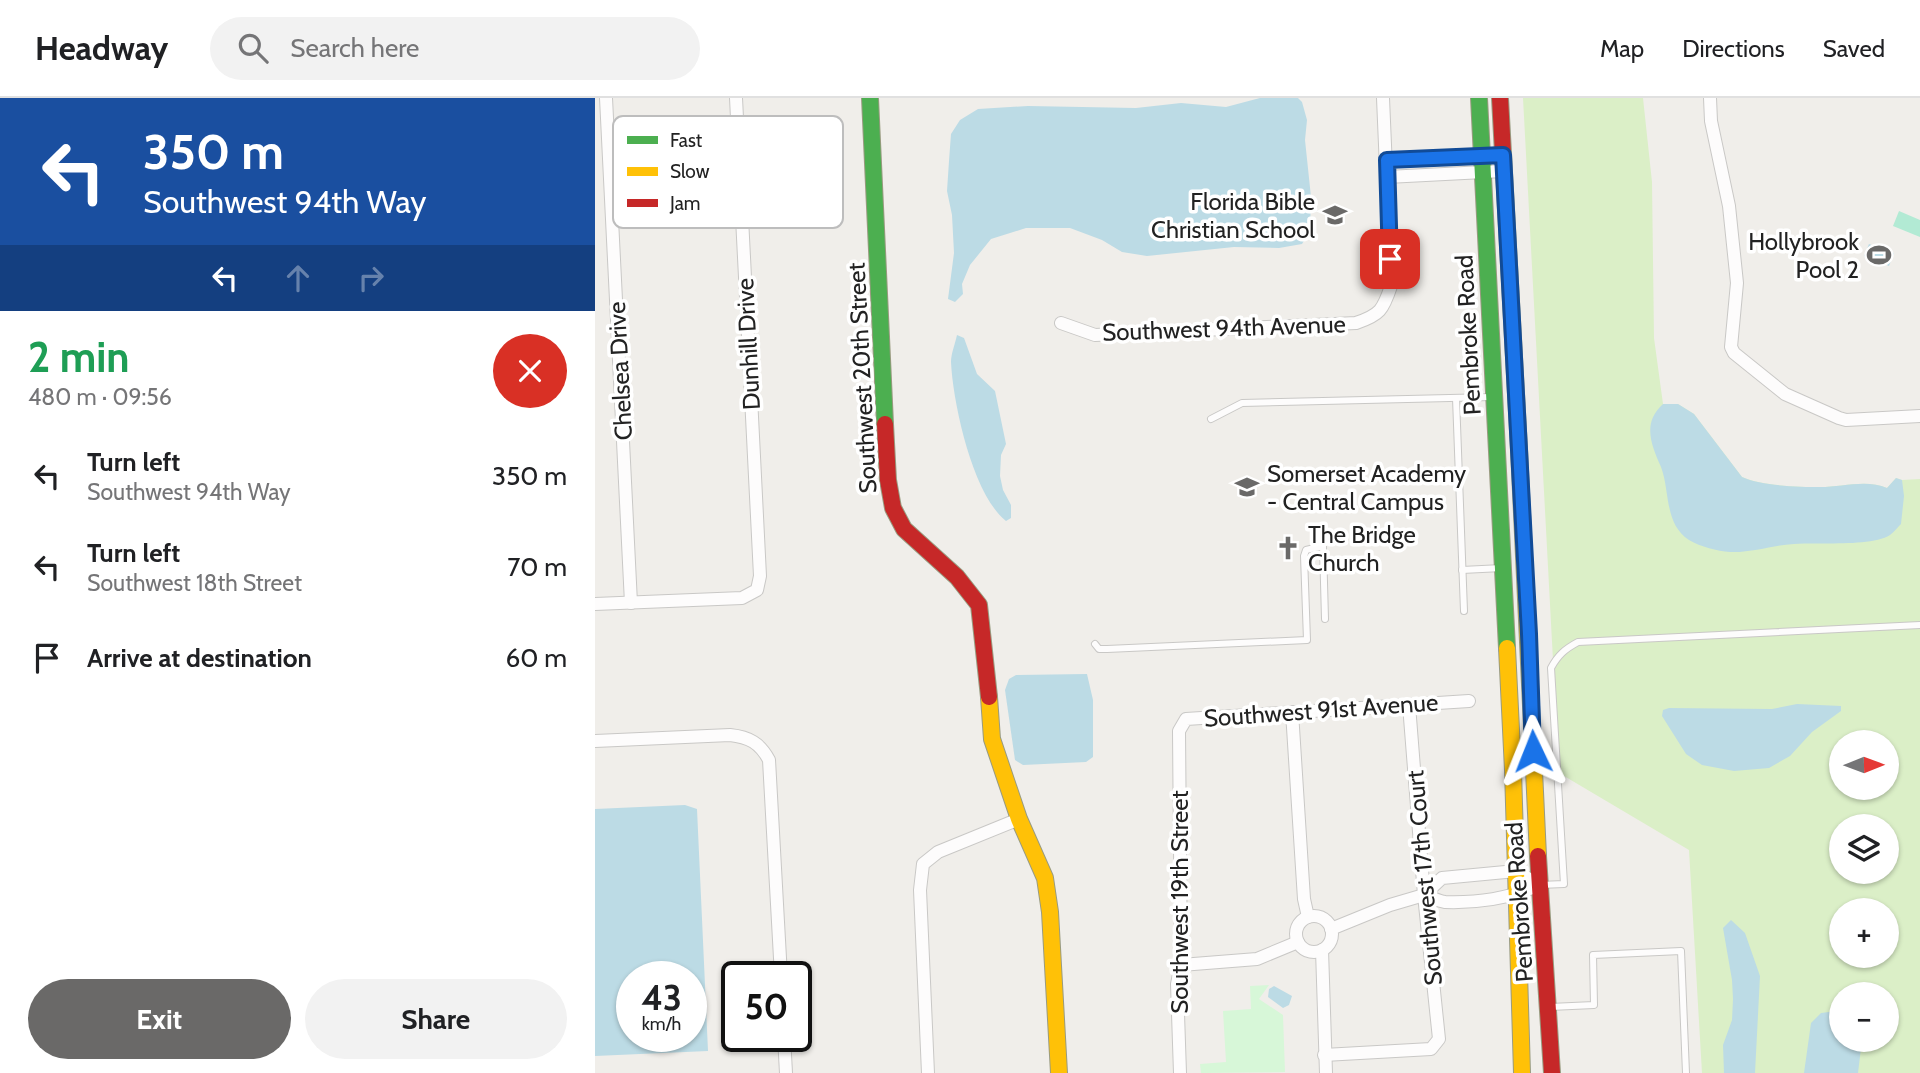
<!DOCTYPE html>
<meta charset="utf-8">
<style>
:root{--surface:#fff;--page:#f2f2f2;--text:#202124;--muted:#757577;--line:#e0e0e0;--accent:#6a6968}
body{margin:0;font-family:Cabin,sans-serif;background:var(--page);color:var(--text);height:100vh;display:flex;flex-direction:column;font-size:26px;white-space:nowrap}
*{box-sizing:border-box;margin:0}
p{font-size:23px;color:var(--muted)}
.icon{flex:none;width:38px;height:38px;fill:none;stroke:currentColor;stroke-width:2;stroke-linecap:round;stroke-linejoin:round}
.map{position:relative;flex:1;overflow:hidden}
.sheet{display:flex;flex-direction:column;background:var(--surface);width:595px}
.sheet>*{flex:none}
.guide{background:#1a4fa0;color:#fff;overflow:hidden}
.needle{width:46px;rotate:89deg}
.buttons{position:absolute;left:1234px;top:632px;display:grid;gap:14px}
.buttons a{display:grid;place-items:center;width:70px;height:70px;border-radius:50%;background:var(--surface);box-shadow:0 2px 5px #0004;font-size:35px}
.speed{position:absolute;left:21px;top:863px;display:flex;gap:14px;font-size:35px;font-weight:700;text-align:center}
.speed>*{display:grid;place-content:center;width:91px;height:91px;border-radius:50%;background:var(--surface);box-shadow:0 2px 5px #0004;line-height:1}
.speed small{font-size:18px;font-weight:400}
.speed .limit{border:4px solid #111;border-radius:10px;background:#fff;color:#111}
.pin{position:absolute;display:grid;place-items:center;width:60px;height:60px;color:#fff;margin:-30px;border-radius:14px;box-shadow:0 4px 10px #0006}
.me{position:absolute;width:77px;margin:-38px;rotate:358deg;stroke-linejoin:round;filter:drop-shadow(0 0 5px #0008)}
.turn{display:flex;align-items:center;gap:24px;height:147px;padding:0 28px;font-size:32px}
.turn .icon{width:91px;height:91px;stroke-width:2.5}
.turn b{display:block;font-size:49px;line-height:60px}
.lanes{display:flex;align-items:center;height:66px;padding:0 28px;background:#0003;justify-content:center;gap:35px;direction:ltr}
.lanes .off{opacity:.35}
.round{display:grid;place-items:center;flex:none;width:74px;height:74px;border-radius:37px;background:var(--page)}
.head{display:flex;align-items:center;justify-content:space-between;height:119px;padding:0 28px}
h1{font-size:42px;font-weight:700;line-height:52px;color:#1e9e55}
.primary-button{display:flex;gap:14px;margin-top:auto;padding:14px 28px}
.primary-button a{flex:1;height:80px;border-radius:42px;background:var(--accent);color:#fff;font-size:28px;font-weight:700;line-height:80px;text-align:center}
.primary-button a+a{background:var(--page);color:var(--text)}
ul{padding:0;list-style:none}
li{display:flex;align-items:center;gap:21px;height:91px;padding:0 28px}
li div{flex:1}
li b{display:block;font-size:26px}
li em{font-style:normal}
header{display:flex;align-items:center;gap:42px;box-sizing:border-box;height:98px;padding:0 35px;background:var(--surface);border-bottom:2px solid var(--line)}
header strong{font-size:33px}
nav{display:flex;gap:38px;margin-inline-start:auto;font-size:24px}
.search{width:490px;height:63px;background:var(--page);display:flex;align-items:center;gap:18px;box-sizing:border-box;padding:0 24px;border-radius:38px;color:var(--muted);font-size:26px}
main{display:flex;flex:1;min-height:0}
.map>svg:first-child{display:block}
.grass{fill:#dbefc7;fill-rule:evenodd}
.park{fill:#d7f7d8}
.pitch{fill:#b2ead4}
.water{fill:#bcdbe5;fill-rule:evenodd}
.lines{fill:none;stroke-linecap:round;stroke-linejoin:round}
.lane-casing{stroke:#c9c8c6;stroke-width:8}
.street-casing{stroke:#c9c8c6;stroke-width:14}
.fast-casing{stroke:#999b80;stroke-width:18}
.slow-casing{stroke:#999b80;stroke-width:18}
.jam-casing{stroke:#999b80;stroke-width:18}
.lane{stroke:#fdfcfc;stroke-width:6}
.street{stroke:#fdfcfc;stroke-width:12}
.fast{stroke:#4caf50;stroke-width:16}
.slow{stroke:#ffc107;stroke-width:16}
.jam{stroke:#c62828;stroke-width:16}
.route-casing{stroke:#114b97;stroke-width:18}
.route{stroke:#1a73e8;stroke-width:12}
.labels{text-anchor:middle;dominant-baseline:central;stroke-width:7;stroke-linejoin:round;paint-order:stroke}
.poi-label{font-size:24px;fill:#222;stroke:#fff;text-anchor:end}
.street-label{font-size:24px;fill:#222;stroke:#fff}
.key{fill:#fff;stroke:#bdbdbd;stroke-width:2}
.key-label{font-size:19px;fill:#222}
</style>
<header>
<strong>Headway</strong>
<div class="search"><svg class="icon" aria-label="search" viewBox="0 0 24 24"><circle cx="10" cy="10" r="6"/><path d="M15 15l6 6"/></svg>Search here</div>
<nav><a>Map</a><a>Directions</a><a>Saved</a></nav>
</header>
<main>
<section class="sheet">
<div class="guide">
<div class="turn"><svg class="icon" aria-label="left" viewBox="0 0 24 24"><path d="M17 20v-9H6M10 6l-5 5 5 5"/></svg><div><b>350 m</b>Southwest 94th Way</div></div>
<div class="lanes"><svg class="icon" aria-label="left" viewBox="0 0 24 24"><path d="M17 20v-9H6M10 6l-5 5 5 5"/></svg><svg class="icon off" aria-label="ahead" viewBox="0 0 24 24"><path d="M12 20V5M6 11l6-6 6 6"/></svg><svg class="icon off" aria-label="right" viewBox="0 0 24 24"><path d="M7 20v-9h11M14 6l5 5-5 5"/></svg></div>
</div>
<div class="head"><div><h1>2 min</h1><p>480 m · 09:56</p></div><a class="round" style="background:#d93025;color:#fff"><svg class="icon" aria-label="close" viewBox="0 0 24 24"><path d="M6 6l12 12M18 6L6 18"/></svg></a></div>
<ul>
<li><svg class="icon" aria-label="left" viewBox="0 0 24 24"><path d="M17 20v-9H6M10 6l-5 5 5 5"/></svg><div><b>Turn left</b><p>Southwest 94th Way</p></div><em>350 m</em></li>
<li><svg class="icon" aria-label="left" viewBox="0 0 24 24"><path d="M17 20v-9H6M10 6l-5 5 5 5"/></svg><div><b>Turn left</b><p>Southwest 18th Street</p></div><em>70 m</em></li>
<li><svg class="icon" aria-label="arrive" viewBox="0 0 24 24"><path d="M6 21V4h12l-3 4 3 4H6"/></svg><div><b>Arrive at destination</b></div><em>60 m</em></li>
</ul>
<div class="primary-button"><a>Exit</a><a>Share</a></div>
</section>
<div class="map">
<svg width="1325" height="975" viewBox="0 0 1325 975">
<rect width="100%" height="100%" fill="#f0eeea"/>
<path class="grass" d="M928 0H1048L1057 84 1059 240 1068 306H1083L1099 316 1147 379C1167 388 1203 389 1225 389 1247 389 1272 381 1292 390L1301 380 1307 382 1325 381V975H1107L1094 752 964 675ZM1246 644H1292V690H1246ZM1246 728H1292V774H1246ZM1246 812H1292V858H1246ZM1246 896H1292V942H1246Z"/>
<path class="park" d="M674 887 664 901 688 917 690 974 606 975 605 966 631 964 628 913 656 911 655 888Z"/>
<path class="pitch" d="M1304 113 1325 122V139L1298 128Z"/>
<g class="water">
<path d="M665 0H703L707 4 712 22 710 42 716 99 715 133 707 146 684 150 639 149 552 158 527 154 507 142 475 130H431L396 141 375 167 367 186 368 196 360 204 353 201 359 155 357 117 352 93 354 63 356 36 365 22 383 11 433 8 541 10 586 5 631 9Z"/>
<path d="M1274 146 1299 155 1294 168 1269 158Z"/>
<path d="M362 237 369 240 382 276 400 293 411 346 406 357 405 378 408 392 416 407V420L411 423C378 397 358 306 356 264 356 256 360 246 362 237Z"/>
<path d="M1068 306H1083L1099 316 1147 379C1166 388 1204 389 1225 389 1247 389 1272 381 1292 390L1301 380 1307 382 1309 398 1306 426C1303 429 1299 434 1295 437 1276 449 1222 444 1199 446 1178 447 1157 455 1135 454 1122 453 1106 449 1094 442 1069 426 1075 392 1066 369 1056 346 1047 325 1068 306Z"/>
<path d="M492 576 498 602V659L491 664 428 667 420 662 410 592 414 581 421 577Z"/>
<path d="M1202 606 1246 608V613L1217 634 1195 658 1174 670 1139 673 1107 667 1091 656 1067 618 1068 612 1074 610 1177 611Z"/>
<path d="M90 707 102 711 113 953 0 958V711ZM96 878V938H37V878Z"/>
<path d="M1136 822 1150 835 1165 878 1160 975H1129L1128 947 1137 922 1138 901 1137 882 1128 830Z"/>
<path d="M679 888 697 898 694 907 688 910 673 899 674 891Z"/>
<path d="M1242 913 1246 914V942H1267L1263 975H1209L1216 925 1226 915Z"/>
</g>
<g class="lines">
<g class="lane-casing">
<g id="lane">
<path d="M861 300 869 513"/>
<path d="M616 321 647 305 897 299"/>
<path d="M867 472 907 470"/>
<path d="M500 546 504 551H512L712 542 709 458 711 452 728 448 730 521"/>
<path d="M945 787 969 786 956 570C963 557 970 551 983 544L1325 527"/>
<path d="M955 909 999 907 998 857 1086 853 1091 975"/>
</g>
</g>
<g class="street-casing">
<g id="street">
<path d="M11 0 36 505"/>
<path d="M1115 0 1116 23 1134 108 1142 185 1136 249 1139 255 1190 296 1244 320 1251 322 1325 318"/>
<path d="M792 62 908 57"/>
<path d="M792 79 908 73"/>
<path d="M466 225 500 237 761 225C785 217 788 212 796 188L788 0"/>
<path d="M0 506 147 500 162 492 165 478 141 0"/>
<path d="M697 614 709 801 713 819"/>
<path d="M0 643 135 637C154 639 165 645 174 662L186 878"/>
<path d="M829 797C836 799 843 803 850 804 882 805 916 800 944 787"/>
<circle cx="719" cy="836" r="18"/>
<path d="M736 831 795 807 829 797 847 780 921 773 944 787"/>
<path d="M727 852 731 975"/>
<path d="M586 867 662 861 703 844"/>
<path d="M189 938 191 975"/>
<path d="M729 957 836 951 844 941 829 797 814 607"/>
<path d="M333 975 325 792 328 766 343 754 424 721"/>
<path d="M585 975 582 886 586 867 584 633 591 621 874 603"/>
</g>
</g>
<g class="fast-casing">
<g id="fast">
<path d="M275 0 290 326"/>
<path d="M884 0 912 550"/>
</g>
</g>
<g class="slow-casing">
<g id="slow">
<path d="M924 351 943 758"/>
<path d="M912 550 918 672 927 975"/>
<path d="M394 599 397 641 424 721 450 780 455 814 464 975"/>
</g>
</g>
<g class="jam-casing">
<g id="jam">
<path d="M905 0 924 351"/>
<path d="M290 326 293 382 298 410 309 431 362 479 384 507 394 599"/>
<path d="M943 758 957 975"/>
</g>
</g>
<use href="#lane" class="lane"/>
<use href="#street" class="street"/>
<use href="#fast" class="fast"/>
<use href="#slow" class="slow"/>
<use href="#jam" class="jam"/>
</g>
<g class="lines">
<g class="route-casing">
<path id="route" d="M795 161 792 62 908 57 934 536 938 653"/>
</g>
<use href="#route" class="route"/>
</g>
<defs>
<g id="school-bare" transform="scale(1.89)"><path d="M0-5L7-2L0 1L-7-2ZM-4 1L0 2.5L4 1V4Q0 6-4 4Z" fill="#6a6968" stroke="#fff" stroke-width="2.5" paint-order="stroke"/></g>
<g id="stadium-bare" transform="scale(1.89)"><path d="M0-5a6.5 5 0 1 0 0 10a6.5 5 0 1 0 0-10ZM-3.5-1.8h7v3.6h-7Z" fill="#6a6968" stroke="#fff" stroke-width="2.5" paint-order="stroke"/></g>
<g id="church-bare" transform="scale(1.89)"><path d="M-1.2-6h2.4v3.5h3.3v2.4h-3.3V6h-2.4V-.1h-3.3v-2.4h3.3Z" fill="#6a6968" stroke="#fff" stroke-width="2.5" paint-order="stroke"/></g>
</defs>
<g fill-rule="evenodd">
<use href="#school-bare" x="740" y="117"/>
<use href="#stadium-bare" x="1284" y="157"/>
<use href="#school-bare" x="652" y="389"/>
<use href="#church-bare" x="693" y="450"/>
</g>
<g class="labels">
<g class="poi-label">
<text x="720" y="103">Florida Bible<tspan x="720" dy="28">Christian School</tspan></text>
<text x="1264" y="143">Hollybrook<tspan x="1264" dy="28">Pool 2</tspan></text>
<text x="672" y="375" text-anchor="start">Somerset Academy<tspan x="672" dy="28">- Central Campus</tspan></text>
<text x="713" y="436" text-anchor="start">The Bridge<tspan x="713" dy="28">Church</tspan></text>
</g>
<g class="street-label">
<text transform="translate(629 230) rotate(-2)">Southwest 94th Avenue</text>
<text transform="translate(873 237) rotate(-93)">Pembroke Road</text>
<text transform="translate(153 246) rotate(-93)">Dunhill Drive</text>
<text transform="translate(25 273) rotate(-93)">Chelsea Drive</text>
<text transform="translate(267 280) rotate(-93)">Southwest 20th Street</text>
<text transform="translate(726 612) rotate(-4)">Southwest 91st Avenue</text>
<text transform="translate(829 780) rotate(-95)">Southwest 17th Court</text>
<text transform="translate(584 804) rotate(-90)">Southwest 19th Street</text>
<text transform="translate(924 804) rotate(-94)">Pembroke Road</text>
</g>
</g>
<rect x="18" y="18" width="230" height="112" rx="10" class="key"/>
<rect x="32" y="38" width="31" height="8" fill="#4caf50"/>
<rect x="32" y="69" width="31" height="9" fill="#ffc107"/>
<rect x="32" y="101" width="31" height="8" fill="#c62828"/>
<g class="key-label">
<text x="75" y="49">Fast</text>
<text x="75" y="80">Slow</text>
<text x="75" y="112">Jam</text>
</g>
</svg>
<div class="buttons">
<a><svg class="needle" viewBox="-14 -14 28 28"><path d="M0-13l5 13h-10z" fill="#e53935"/><path d="M0 13l5-13h-10z" fill="#757577"/></svg></a>
<a><svg class="icon" aria-label="layers" viewBox="0 0 24 24"><path d="M12 4l9 5-9 5-9-5zM3 14l9 5 9-5"/></svg></a>
<a>+</a>
<a>−</a>
</div>
<div class="speed"><div>43<small>km/h</small></div><div class="limit">50</div></div>
<div class="pin" style="left:795px;top:161px;background:#d93025"><svg class="icon" aria-label="arrive" viewBox="0 0 24 24"><path d="M6 21V4h12l-3 4 3 4H6"/></svg></div>
<svg class="me" style="left:938px;top:653px" viewBox="-20 -20 40 40"><path d="M0-17L14 15 0 8-14 15z" fill="#1a73e8" stroke="#fff" stroke-width="4"/></svg>
</div>
</main>
